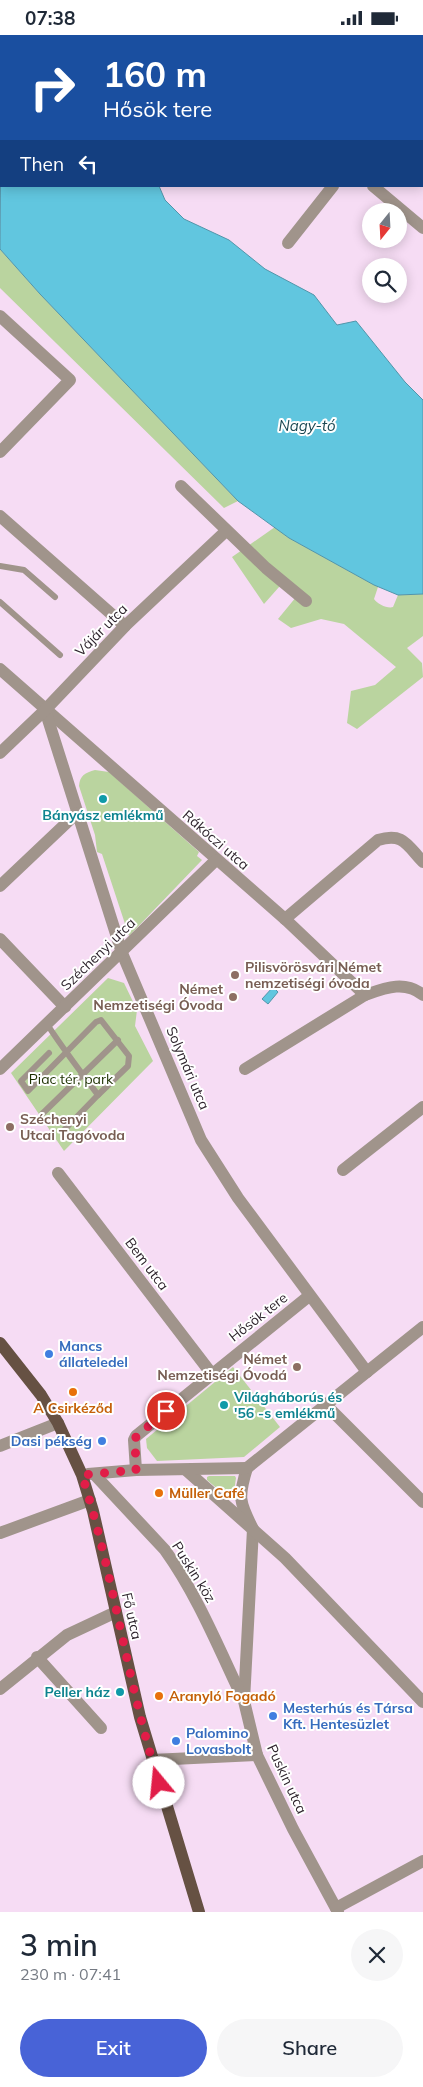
<!DOCTYPE html>
<meta charset="utf-8">
<style>
:root{--surface:#fff;--page:#f6f6f7;--text:#1f2937;--muted:#747a83;--accent:#4863d7}
body{margin:0;font-family:Mulish,sans-serif;background:var(--page);color:var(--text);height:100vh;display:flex;flex-direction:column;font-size:19px;white-space:nowrap}
*{box-sizing:border-box;margin:0}
p{font-size:16px;color:var(--muted)}
.icon{flex:none;width:28px;height:28px;fill:none;stroke:currentColor;stroke-width:2;stroke-linecap:round;stroke-linejoin:round}
.map{position:relative;height:1877px;overflow:hidden}
.details{display:flex;flex-direction:column;background:var(--surface);flex:1}
.details>*{flex:none}
.banner{position:absolute;left:0px;top:0px;width:424px;height:152px;box-shadow:0 2px 12px #0003;background:#1a4fa0;color:#fff;overflow:hidden}
.needle{width:32px;rotate:198deg}
.fabs{position:absolute;left:362px;top:168px;display:grid;gap:10px}
.fabs a{display:grid;place-items:center;width:45px;height:45px;border-radius:50%;background:var(--surface);box-shadow:0 2px 12px #0003;font-size:25px}
.pin{position:absolute;display:grid;place-items:center;width:42px;height:42px;color:#fff;margin:-21px;border:2px solid #fff;border-radius:50%;box-shadow:0 1px 5px #0007}
.me{position:absolute;width:55px;margin:-28px;rotate:343deg;stroke-linejoin:round;filter:drop-shadow(0 0 4px #0008)}
.turn{display:flex;align-items:center;gap:18px;height:105px;padding:0 20px;font-size:22px}
.turn .icon{width:65px;height:65px;stroke-width:2.5}
.turn b{display:block;font-size:35px;line-height:42px}
.then{display:flex;align-items:center;height:48px;padding:0 20px;background:#0003;gap:10px;font-size:19px}
.round{display:grid;place-items:center;flex:none;width:52px;height:52px;border-radius:26px;background:var(--page)}
.summary{display:flex;align-items:center;justify-content:space-between;height:85px;padding:0 20px}
h1{font-size:30px;font-weight:600;line-height:38px}
.primary-button{display:flex;gap:10px;margin-top:auto;padding:10px 20px}
.primary-button a{flex:1;height:58px;border-radius:30px;background:var(--accent);color:#fff;font-size:20px;font-weight:600;line-height:58px;text-align:center}
.primary-button a+a{background:var(--page);color:var(--text)}
.status{display:flex;justify-content:space-between;align-items:center;height:35px;padding:0 25px;background:var(--surface);direction:ltr}
.status svg{height:14px;fill:currentColor}
.map>svg:first-child{display:block}
.green{fill:#bad49f}
.water{fill:#61c6df;stroke:#5295aa}
.lines{fill:none;stroke-linecap:round;stroke-linejoin:round}
.lane{stroke:#a0948b;stroke-width:6}
.street{stroke:#a0948b;stroke-width:12}
.primary{stroke:#665143;stroke-width:12}
.route{stroke:#e11d48;stroke-width:9;stroke-dasharray:0 16.2}
.culture-dot{fill:#0f9aa8;stroke:#fff;stroke-width:2}
.education-dot{fill:#8d6e63;stroke:#fff;stroke-width:2}
.shop-dot{fill:#3f7fe0;stroke:#fff;stroke-width:2}
.food-dot{fill:#e8710a;stroke:#fff;stroke-width:2}
.labels{text-anchor:middle;dominant-baseline:central;stroke-width:4;stroke-linejoin:round;paint-order:stroke}
.street-label{font-size:14px;fill:#2e242d;stroke:#fff}
.culture-label{font-size:14px;font-weight:bold;fill:#0d838f;stroke:#fff}
.education-label{font-size:14px;font-weight:bold;fill:#785e54;stroke:#fff;text-anchor:start}
.park-label{font-size:14px;fill:#1d3100;stroke:#fff}
.shop-label{font-size:14px;font-weight:bold;fill:#366cbe;stroke:#fff;text-anchor:start}
.food-label{font-size:14px;font-weight:bold;fill:#c56008;stroke:#fff;text-anchor:start}
.water-label{font-size:15px;font-style:italic;fill:#1b4853;stroke:#fff}
</style>
<div class="status"><b>07:38</b><svg viewBox="0 0 49 12"><path d="M0 12V9h3v3zM5 12V6h3v6zM10 12V3h3v9zM15 12V0h3v12zM26 1h20v11H26zM47 4h2v5h-2z"/></svg></div>
<div class="map">
<svg width="423" height="1877" viewBox="0 0 423 1877">
<rect width="100%" height="100%" fill="#f6dcf4"/>
<g class="green">
<path d="M0 214 40 259 238 466 224 473 0 253Z"/>
<path d="M275 492 289 503 378 552 374 564C377 569 388 574 393 572L398 560 423 559V601L407 613 422 628 423 642 357 694 347 688 351 656 375 650 396 632 344 589 321 584 291 593 278 584 301 556 287 543 264 569 232 522Z"/>
<path d="M95 735 109 737 199 817 197 821 202 825 129 901 102 819 97 817 95 800 79 751C80 740 85 738 95 735Z"/>
<path d="M108 943 124 948 137 975 135 991 153 1026 64 1116 11 1038Z"/>
<path d="M233 1332 280 1392 244 1422 157 1426 147 1413 146 1404Z"/>
<path d="M209 1441H235L236 1443 233 1463 227 1462 207 1445V1442Z"/>
</g>
<g class="water">
<path d="M16 0H130L131 1H16Z"/>
<path d="M1 82V151H159L165 165 184 184 229 205 265 234 314 260 337 290 356 286 405 347 423 365V559L398 560 374 550 289 503 238 466 40 259 0 214Z"/>
<path d="M273 952 278 957 268 969 262 964Z"/>
</g>
<g class="lines">
<g class="lane">
<path d="M0 531 24 535 55 562"/>
<path d="M0 567 60 620"/>
<path d="M47 989C63 1014 81 1037 98 1060L128 1031 129 1021 101 985 96 987 28 1056 21 1046 49 1018"/>
<path d="M42 1079 118 1005"/>
<path d="M64 1095 98 1060"/>
</g>
<g class="street">
<path d="M206 0 208 1"/>
<path d="M244 1 245 0"/>
<path d="M406 1 407 0"/>
<path d="M373 151 423 193"/>
<path d="M288 208 333 151"/>
<path d="M0 281 70 345 0 417"/>
<path d="M181 451 266 533 306 566"/>
<path d="M0 481 125 591"/>
<path d="M0 634 285 884 365 960C385 953 405 945 423 960"/>
<path d="M45 675 122 918 201 1105 238 1163 367 1337"/>
<path d="M0 718 45 675 125 591 226 496"/>
<path d="M0 851 77 778"/>
<path d="M285 884 378 805C403 797 407 810 423 827"/>
<path d="M0 904 65 972"/>
<path d="M0 1034 216 825"/>
<path d="M245 1034 365 960"/>
<path d="M343 1135 423 1072"/>
<path d="M58 1138 211 1338"/>
<path d="M325 1369 423 1467"/>
<path d="M0 1411 58 1388"/>
<path d="M247 1433C238 1462 239 1467 253 1494L244 1666 257 1720 293 1794 338 1877"/>
<path d="M247 1433 423 1292"/>
<path d="M136 1435 134 1405 136 1401 309 1261"/>
<path d="M186 1435 285 1523 423 1667"/>
<path d="M88 1439 136 1435 247 1433"/>
<path d="M94 1439 165 1515C198 1561 219 1614 243 1664"/>
<path d="M0 1498 90 1465"/>
<path d="M37 1622 101 1693"/>
<path d="M0 1654 67 1600 116 1577"/>
<path d="M152 1725 257 1720"/>
<path d="M336 1873 423 1826"/>
</g>
<path class="primary" d="M0 1308 41 1360 58 1388 82 1440 93 1476 140 1682 199 1877"/>
</g>
<g class="lines">
<path class="route" d="M159 1748C127 1647 114 1541 82 1440L136 1435 135 1403 166 1376"/>
</g>
<g class="culture-dot">
<circle cx="103" cy="764" r="5"/>
<circle cx="224" cy="1370" r="5"/>
<circle cx="120" cy="1657" r="5"/>
</g>
<g class="education-dot">
<circle cx="235" cy="940" r="5"/>
<circle cx="233" cy="962" r="5"/>
<circle cx="10" cy="1092" r="5"/>
<circle cx="297" cy="1332" r="5"/>
</g>
<g class="shop-dot">
<circle cx="49" cy="1319" r="5"/>
<circle cx="102" cy="1406" r="5"/>
<circle cx="273" cy="1681" r="5"/>
<circle cx="176" cy="1706" r="5"/>
</g>
<g class="food-dot">
<circle cx="73" cy="1357" r="5"/>
<circle cx="159" cy="1458" r="5"/>
<circle cx="159" cy="1661" r="5"/>
</g>
<g class="labels">
<g class="street-label">
<text transform="translate(101 595) rotate(-45)">Vájár utca</text>
<text transform="translate(216 805) rotate(41)">Rákóczi utca</text>
<text transform="translate(98 919) rotate(-44)">Széchenyi utca</text>
<text transform="translate(188 1033) rotate(67)">Solymári utca</text>
<text transform="translate(147 1229) rotate(53)">Bem utca</text>
<text transform="translate(258 1282) rotate(-38)">Hősök tere</text>
<text transform="translate(194 1537) rotate(58)">Puskin köz</text>
<text transform="translate(132 1581) rotate(77)">Fő utca</text>
<text transform="translate(287 1744) rotate(65)">Puskin utca</text>
</g>
<g class="culture-label">
<text x="103" y="780">Bányász emlékmű</text>
<text x="234" y="1362" text-anchor="start">Világháborús és<tspan x="234" dy="16">'56 -s emlékmű</tspan></text>
<text x="110" y="1657" text-anchor="end">Peller ház</text>
</g>
<g class="education-label">
<text x="245" y="932">Pilisvörösvári Német<tspan x="245" dy="16">nemzetiségi óvoda</tspan></text>
<text x="223" y="954" text-anchor="end">Német<tspan x="223" dy="16">Nemzetiségi Óvoda</tspan></text>
<text x="20" y="1084">Széchenyi<tspan x="20" dy="16">Utcai Tagóvoda</tspan></text>
<text x="287" y="1324" text-anchor="end">Német<tspan x="287" dy="16">Nemzetiségi Óvodá</tspan></text>
</g>
<g class="park-label">
<text x="71" y="1044">Piac tér, park</text>
</g>
<g class="shop-label">
<text x="59" y="1311">Mancs<tspan x="59" dy="16">állateledel</tspan></text>
<text x="92" y="1406" text-anchor="end">Dasi pékség</text>
<text x="283" y="1673">Mesterhús és Társa<tspan x="283" dy="16">Kft. Hentesüzlet</tspan></text>
<text x="186" y="1698">Palomino<tspan x="186" dy="16">Lovasbolt</tspan></text>
</g>
<g class="food-label">
<text x="73" y="1373" text-anchor="middle">A Csirkéződ</text>
<text x="169" y="1458">Müller Café</text>
<text x="169" y="1661">Aranyló Fogadó</text>
</g>
<g class="water-label">
<text x="307" y="390">Nagy-tó</text>
</g>
</g>
</svg>
<div class="fabs">
<a><svg class="needle" viewBox="-14 -14 28 28"><path d="M0-13l5 13h-10z" fill="#e53935"/><path d="M0 13l5-13h-10z" fill="#747a83"/></svg></a>
<a><svg class="icon" aria-label="search" viewBox="0 0 24 24"><circle cx="10" cy="10" r="6"/><path d="M15 15l6 6"/></svg></a>
</div>
<div class="pin" style="left:166px;top:1376px;background:#d93025"><svg class="icon" aria-label="arrive" viewBox="0 0 24 24"><path d="M6 21V4h12l-3 4 3 4H6"/></svg></div>
<svg class="me" style="left:159px;top:1748px" viewBox="-20 -20 40 40"><circle r="19" fill="#fff"/><path d="M0-13L10 11 0 6-10 11z" fill="#e11d48"/></svg>
<div class="banner">
<div class="turn"><svg class="icon" aria-label="right" viewBox="0 0 24 24"><path d="M7 20v-9h11M14 6l5 5-5 5"/></svg><div><b>160 m</b>Hősök tere</div></div>
<div class="then">Then<svg class="icon" aria-label="left" viewBox="0 0 24 24"><path d="M17 20v-9H6M10 6l-5 5 5 5"/></svg></div>
</div>
</div>
<section class="details">
<div class="summary"><div><h1>3 min</h1><p>230 m · 07:41</p></div><a class="round"><svg class="icon" aria-label="close" viewBox="0 0 24 24"><path d="M6 6l12 12M18 6L6 18"/></svg></a></div>
<div class="primary-button"><a>Exit</a><a>Share</a></div>
</section>
